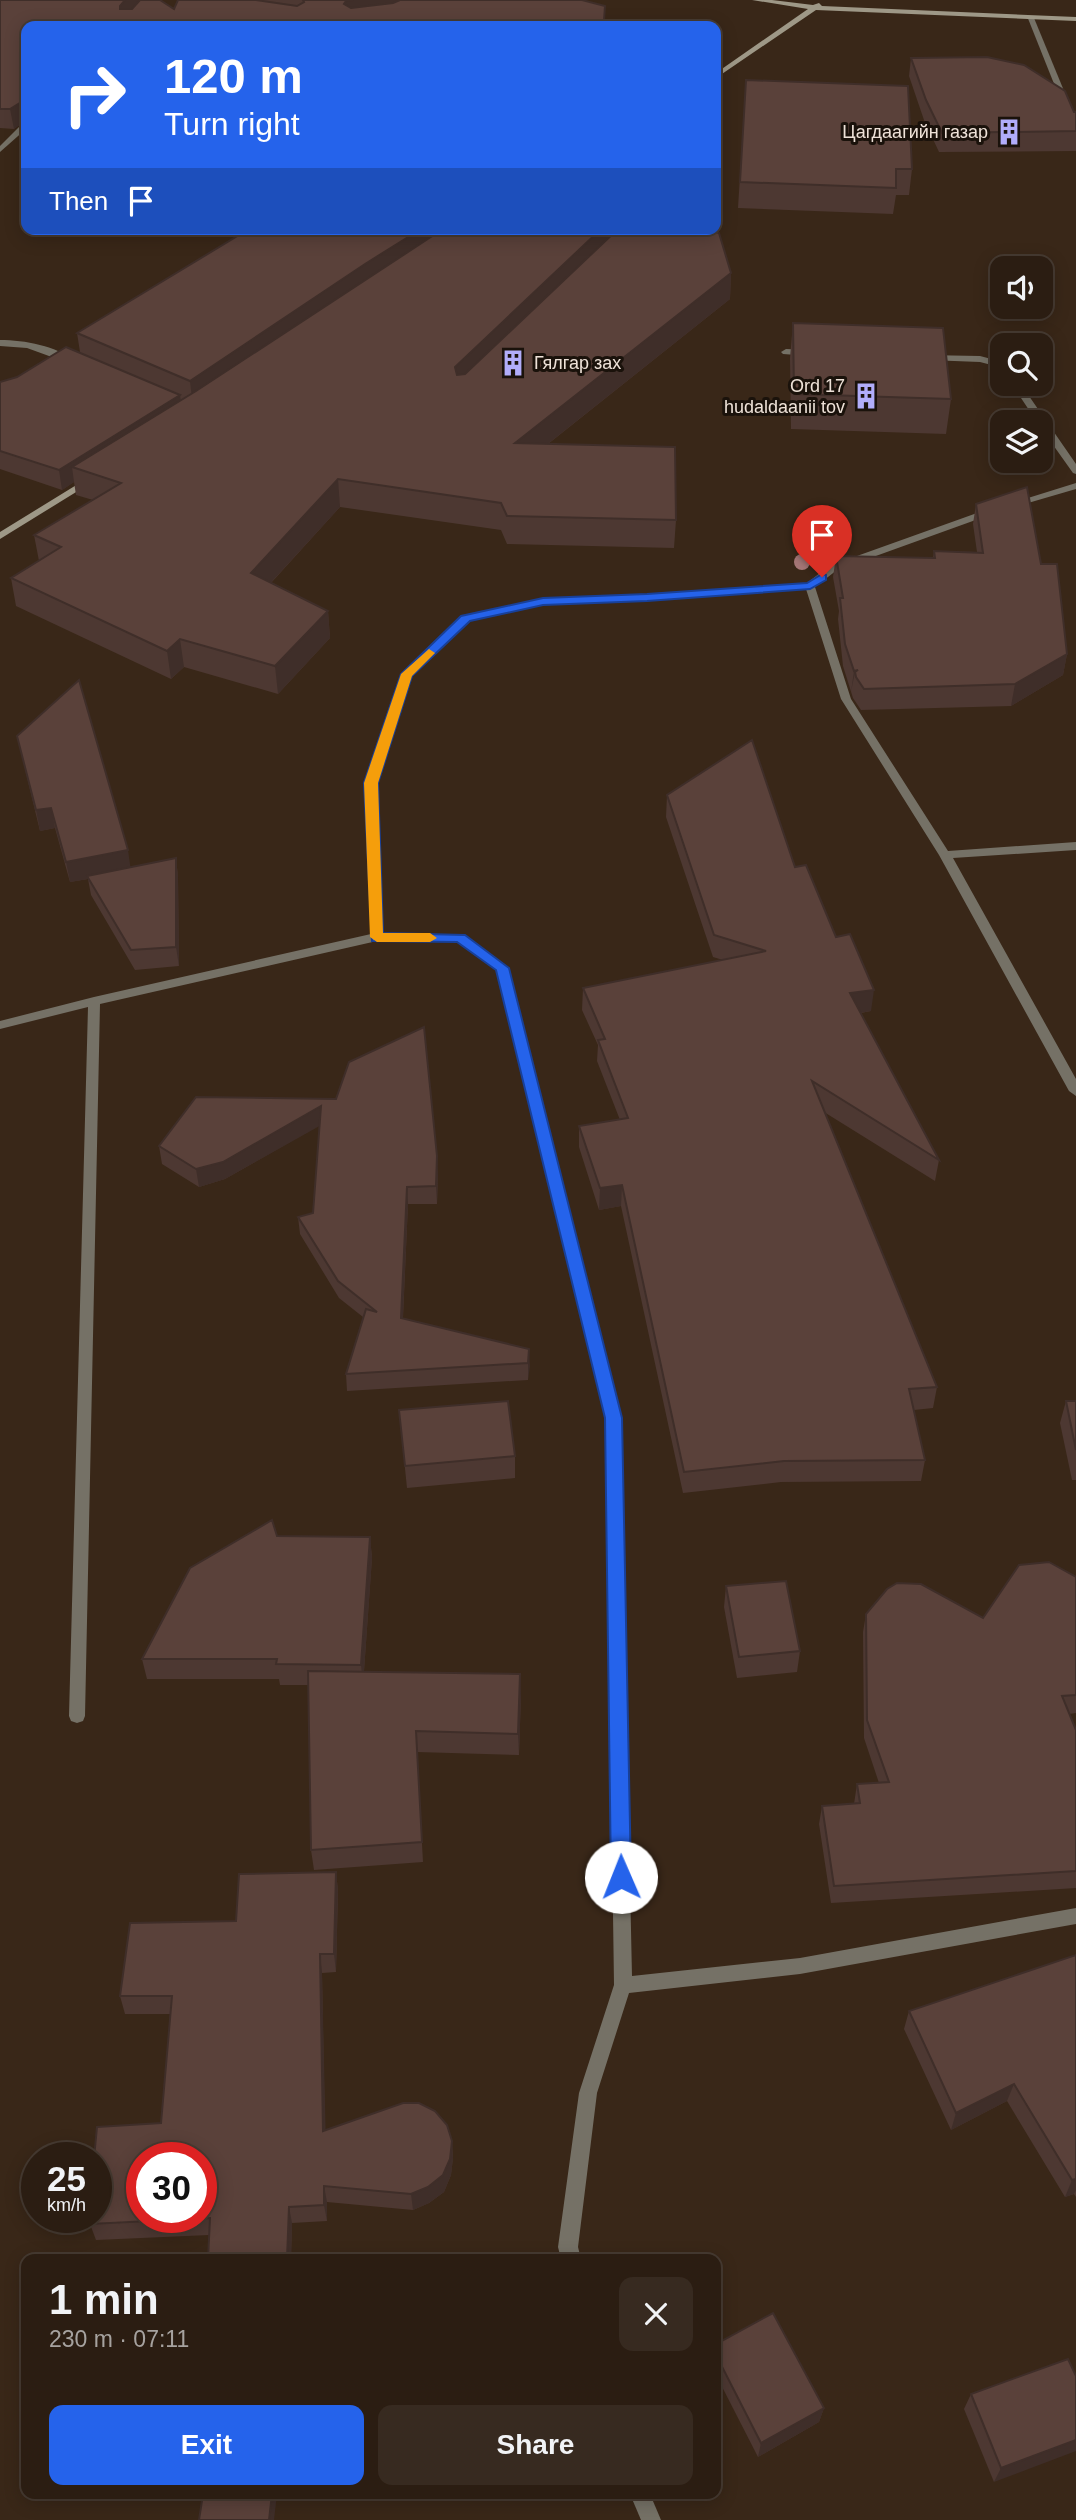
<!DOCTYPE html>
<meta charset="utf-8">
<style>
:root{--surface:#2b1d12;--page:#372a20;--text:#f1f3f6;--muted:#a6a29f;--line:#473b32;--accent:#2563eb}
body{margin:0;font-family:Helvetica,sans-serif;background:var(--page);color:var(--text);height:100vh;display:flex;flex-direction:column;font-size:26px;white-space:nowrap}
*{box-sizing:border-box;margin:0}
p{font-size:23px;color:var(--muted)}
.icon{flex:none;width:38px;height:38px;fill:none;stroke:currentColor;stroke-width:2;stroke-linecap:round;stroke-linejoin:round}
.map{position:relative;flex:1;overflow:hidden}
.panel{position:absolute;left:21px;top:2254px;width:700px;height:245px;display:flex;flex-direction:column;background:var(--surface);border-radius:14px;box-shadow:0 4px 18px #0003,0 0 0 2px var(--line)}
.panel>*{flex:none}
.hud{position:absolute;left:21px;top:21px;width:700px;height:214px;border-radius:14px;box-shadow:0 4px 18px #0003,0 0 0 2px var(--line);background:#2563eb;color:#fff;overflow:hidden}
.buttons{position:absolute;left:990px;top:256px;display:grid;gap:14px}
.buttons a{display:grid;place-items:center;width:63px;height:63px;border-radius:14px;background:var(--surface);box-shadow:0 4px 18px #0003,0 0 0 2px var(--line);font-size:35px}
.speed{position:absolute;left:21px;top:2142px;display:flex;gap:14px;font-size:35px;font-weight:700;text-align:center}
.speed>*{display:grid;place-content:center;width:91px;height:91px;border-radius:50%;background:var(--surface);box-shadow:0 4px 18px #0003,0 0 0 2px var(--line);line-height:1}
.speed small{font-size:18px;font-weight:400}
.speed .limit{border:10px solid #d22;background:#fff;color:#111}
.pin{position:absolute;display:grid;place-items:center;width:60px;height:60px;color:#fff;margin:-72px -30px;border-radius:50% 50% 50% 0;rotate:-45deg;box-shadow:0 0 7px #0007}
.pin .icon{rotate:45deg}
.me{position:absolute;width:77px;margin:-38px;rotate:359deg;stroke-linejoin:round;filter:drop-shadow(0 0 5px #0008)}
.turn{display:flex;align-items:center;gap:24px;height:147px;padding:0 28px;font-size:32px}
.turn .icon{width:91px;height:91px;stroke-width:2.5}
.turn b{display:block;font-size:49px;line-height:60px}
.then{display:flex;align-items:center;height:66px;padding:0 28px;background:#0003;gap:14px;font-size:26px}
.round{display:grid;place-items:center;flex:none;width:74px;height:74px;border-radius:14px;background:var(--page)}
.head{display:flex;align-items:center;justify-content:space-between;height:119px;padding:0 28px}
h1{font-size:42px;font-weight:700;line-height:52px}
.cta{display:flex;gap:14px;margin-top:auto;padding:14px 28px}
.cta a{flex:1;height:80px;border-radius:14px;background:var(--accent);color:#fff;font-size:28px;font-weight:700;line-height:80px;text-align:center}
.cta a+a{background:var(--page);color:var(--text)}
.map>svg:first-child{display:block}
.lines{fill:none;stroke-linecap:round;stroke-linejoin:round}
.lane{fill:#757166;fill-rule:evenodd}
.street{fill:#757166;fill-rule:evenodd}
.secondary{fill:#9e9887;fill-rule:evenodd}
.tree{fill:#a47575}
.wall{fill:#4d3832}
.shaded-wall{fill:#3f2e29}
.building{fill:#5a413a;stroke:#3f2e29;stroke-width:2;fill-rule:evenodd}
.route{fill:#2563eb;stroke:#184099;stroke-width:2}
.slow{fill:#f59e0b}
.labels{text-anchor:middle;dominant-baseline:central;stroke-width:6;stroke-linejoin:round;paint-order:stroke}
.far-poi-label{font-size:18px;fill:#eee2d8;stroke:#1a120b;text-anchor:end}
</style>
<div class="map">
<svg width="1076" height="2520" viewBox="0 0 1076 2520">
<rect width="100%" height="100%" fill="#392718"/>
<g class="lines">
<g class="lane">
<path d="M786 349 810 350 815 353 810 356 783 354 781 352Z"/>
<path d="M925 355 980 356 1003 362V368L980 362 928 360 925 359Z"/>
<path d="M1011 383H1020L1076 464V474L1073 473 1041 428V422H1037Z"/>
</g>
<g class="street">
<path d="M1027 16 1034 18 1076 120V131L1072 129Z"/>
<path d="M23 123H26V129L0 152V146Z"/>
<path d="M0 340C25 340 56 346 76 361L71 364 27 348 0 346Z"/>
<path d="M1076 483V489L1014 507 1009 504Z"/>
<path d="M991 508 996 511 995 513 837 570 815 587 851 699 948 851 1076 842V850L953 858 1076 1079V1096L1069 1091 939 855 841 699 806 589 647 601 543 604 469 620 412 675 377 783 383 933 464 935 508 968 620 1418 632 1976 800 1958 1076 1908V1924L800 1974 629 1993 597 2093 578 2247 581 2259H561L558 2247 579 2093 614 1985 606 1418 496 970 457 942 377 941 100 1004 85 1716 83 1721 77 1723 71 1721 69 1716 88 1007 0 1029V1021L94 997 371 934 365 783 402 674 461 616 543 598 647 595 807 583 829 566Z"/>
<path d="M630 2494H650L661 2520H641Z"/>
</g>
<g class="secondary">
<path d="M752 0H772L813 5 819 3 822 6 1076 17V21L816 10 716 78V73L808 9Z"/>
<path d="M91 476 96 479 94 481 0 539V532Z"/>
</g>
</g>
<circle class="tree" cx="802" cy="562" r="8"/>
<g class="wall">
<path d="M0 0 174 9 178 0H582L605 6 604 21 26 26V121V120L14 129 0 128Z"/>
<path d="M911 58 1076 112V151L939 152 924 120 909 76Z"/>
<path d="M746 80 912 169 909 195H896L893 214 738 208Z"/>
<path d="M731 273 730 299 548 444 676 520 674 548 507 544 501 530 340 507 271 583 328 611 330 638 278 694 184 667 171 679 16 606 11 578 39 561 34 535 93 500 76 495 74 482 62 490 0 469V382L17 377 80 352 77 333Z"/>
<path d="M793 323 951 399 946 434 791 429 790 358Z"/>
<path d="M976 504 1041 564 1067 654 1063 675 1011 706 861 710 853 698 843 666 838 619 839 611 833 577 836 556 933 558 934 551 977 552 973 524Z"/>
<path d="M17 736 130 867 176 858 178 877 179 966 135 970 91 895 88 879 70 882 55 828 40 831Z"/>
<path d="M667 795 795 867 836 937 871 1011 861 1013 939 1160 935 1181 824 1112 937 1387 933 1408 914 1410 925 1460 921 1481 781 1482 683 1493 621 1206 599 1210 579 1147V1126L620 1120 597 1061 598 1045 582 1010 583 988 723 960 713 957 666 817Z"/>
<path d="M336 1099 438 1173 437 1204H408L403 1318 529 1349 528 1380 347 1391 346 1374 363 1317 339 1298 300 1234 298 1217 313 1213 320 1125 225 1179 199 1187 162 1164 159 1146Z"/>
<path d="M1066 1401H1076V1480H1072L1060 1423Z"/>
<path d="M399 1410 515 1456V1478L407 1488Z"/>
<path d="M277 1536 370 1537 372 1558 364 1671 521 1695 519 1755 417 1752 423 1862 314 1870 311 1850 308 1685H280L279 1679H147L142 1659Z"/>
<path d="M1076 1577V1713L1069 1714 1076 1730V1888L831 1903 819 1824 822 1806 854 1804 857 1784 879 1783 864 1738 863 1632 866 1614 983 1618Z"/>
<path d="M726 1586 800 1651 797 1672 737 1678 724 1607Z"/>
<path d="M336 1872 338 1891 336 1972 322 1973 325 2131 452 2141 453 2158 451 2175 444 2192 429 2203 413 2210 327 2202V2221L292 2223 291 2259H208L209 2235 96 2240 90 2224 161 2123 170 2014H125L120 1996 236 1921Z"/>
<path d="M1076 1955V2197L1074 2194 1065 2197 1007 2101 951 2130 904 2029 909 2011Z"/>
<path d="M716 2344 824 2408 819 2422 758 2457 716 2375Z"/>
<path d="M1076 2376 994 2482 964 2409 971 2394Z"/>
</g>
<g class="shaded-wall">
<path d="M125 0H139L122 26 120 6Z"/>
<path d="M353 0H420L348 19 344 4 346 1Z"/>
<path d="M23 101 26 120 14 129 10 109Z"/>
<path d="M421 229H463L193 408 190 381 365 264Z"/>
<path d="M601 229H627L456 393 455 367Z"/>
<path d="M731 273 730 299 515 470V443Z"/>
<path d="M180 395 183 415 72 467 74 482 62 490 59 470Z"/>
<path d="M338 479 340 507 254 601 251 573Z"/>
<path d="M328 611 330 638 278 694 275 666Z"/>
<path d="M180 639 184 667 171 679 167 651Z"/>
<path d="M1067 654 1063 675 1011 706 1015 684Z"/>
<path d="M858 670 855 672 851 692 854 671Z"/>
<path d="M51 808 55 828 40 831 36 810Z"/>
<path d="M128 850 131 871 87 876 88 879 70 882 66 862Z"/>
<path d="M176 858 178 877 179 966 176 947Z"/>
<path d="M874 990 871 1011 848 1015 850 993Z"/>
<path d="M321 1106 323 1124 225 1179 199 1187 196 1169Z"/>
<path d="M437 1156 438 1173 437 1204 436 1186Z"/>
<path d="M622 1185 621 1206 599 1210 600 1188Z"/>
<path d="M407 1187 408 1204 402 1335 401 1318Z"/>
<path d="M529 1349 530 1366 528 1380V1363Z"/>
<path d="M370 1537 372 1558 363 1685 361 1665Z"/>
<path d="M520 1674 521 1695 519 1755 518 1734Z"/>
<path d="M336 1872 338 1891 336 1972 334 1954Z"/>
<path d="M320 1954 322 1973 326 2148 323 2131Z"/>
<path d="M1014 2084 1007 2101 951 2130 956 2113Z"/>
<path d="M452 2141 453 2158 451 2175 444 2192 429 2203 413 2210 411 2194Z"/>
<path d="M1076 2179V2190L1074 2194 1065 2197 1072 2180Z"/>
<path d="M324 2186 327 2202V2221L324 2205Z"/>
<path d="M289 2207 292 2223 291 2259H287Z"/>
<path d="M824 2408 819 2422 758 2457 761 2443Z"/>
<path d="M1076 2440V2451L994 2482 1001 2468Z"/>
<path d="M272 2494H277L274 2520H269Z"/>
</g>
<g class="building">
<path d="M0 0H125L120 6V9H132L140 0H160L174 9 178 0H256L297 6 304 2 303 0H353L346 1 344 4 351 8 393 3 400 0H582L605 6 604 21 660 26H26V110L23 101 10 109H0Z"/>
<path d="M987 57 1024 65 1065 91 1074 112H1076V131L942 133 926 100 911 58Z"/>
<path d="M746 80 908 86 912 169H896V188L740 182Z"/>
<path d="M249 229H421L365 264 190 381 77 333Z"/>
<path d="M443 229H601L455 367 457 375 465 374 618 229H709L719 233 731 273 515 443 675 447 676 520 507 516 501 503 338 479 251 573 328 611 275 666 180 639 167 651 11 578 61 547 34 535 121 483 72 467 196 391Z"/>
<path d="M793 323 943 328 951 399 794 394Z"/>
<path d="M66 347 180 395 59 470 0 451V382L17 377Z"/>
<path d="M1027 487 1041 564H1057L1067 654 1015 684 864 689 856 677 855 672 858 670 854 671 845 644 840 598H843L836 556 935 558 934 551 983 553 976 504Z"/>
<path d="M79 680 128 850 66 862 51 808 36 810 17 736Z"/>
<path d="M752 740 795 867 806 865 836 937 850 934 874 990 850 993 939 1160 812 1081 937 1387 909 1389 925 1460 784 1461 684 1472 622 1185 600 1188 579 1126 628 1118 598 1040 605 1039 583 988 766 951 714 935 667 795Z"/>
<path d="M176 858V947L131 950 87 876Z"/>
<path d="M424 1027 437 1156 436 1186 407 1187 401 1318 529 1349 528 1363 346 1374 366 1309 377 1312 338 1281 298 1217 313 1213 321 1106 223 1162 196 1169 159 1146 196 1097 336 1099 349 1062Z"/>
<path d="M508 1401 515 1456 405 1466 399 1410Z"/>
<path d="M1066 1401H1076V1450Z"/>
<path d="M272 1520 277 1536 370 1537 361 1665 276 1664 277 1659H142L190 1568Z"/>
<path d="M1049 1562 1076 1577V1695L1062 1696 1076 1730V1871L834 1886 822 1806 860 1803 857 1784 889 1782 867 1720 866 1614 887 1589 897 1583 921 1584 983 1618 1019 1565Z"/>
<path d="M786 1581 800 1651 739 1657 726 1586Z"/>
<path d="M308 1671 520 1674 518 1734 416 1731 422 1842 311 1850Z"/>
<path d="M336 1872 334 1954H320L323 2131 403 2103H419L435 2111 447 2125 452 2141 450 2159 443 2175 428 2187 411 2194 324 2186V2205L289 2207 287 2259H208L210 2218 90 2224V2217H96V2158H94L97 2127 161 2123 172 1996H120L130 1923 236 1921 239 1874ZM142 2158H201V2217H142Z"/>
<path d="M1076 1955V2179L1072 2180 1014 2084 956 2113 909 2011Z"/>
<path d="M773 2313 824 2408 761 2443 716 2355V2344Z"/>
<path d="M1068 2359 1076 2376V2440L1001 2468 971 2394Z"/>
<path d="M203 2494H272L269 2520H199Z"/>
</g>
<path class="route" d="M822 574 826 575V580L810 589 647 601 543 605 470 621 412 676 378 783 383 933 465 935 509 968 622 1418 631 1877 628 1883 621 1886 614 1883 611 1877 605 1418 496 970 457 942 372 941 364 783 401 674 461 616 543 598 647 594 807 583Z"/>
<path class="slow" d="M429 649 435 653 412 676 378 783 383 933H430L437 938 430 942H377L370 937 364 783 401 674Z"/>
<defs>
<g id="building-bare" transform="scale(2.1)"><path d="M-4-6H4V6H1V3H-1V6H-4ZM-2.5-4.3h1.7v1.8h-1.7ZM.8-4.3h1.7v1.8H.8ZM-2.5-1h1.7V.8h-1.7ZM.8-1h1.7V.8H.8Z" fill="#b1adfa" stroke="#1a120b" stroke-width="2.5" paint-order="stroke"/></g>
</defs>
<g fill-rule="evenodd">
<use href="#building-bare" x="1009" y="132"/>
<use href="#building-bare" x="513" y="363"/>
<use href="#building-bare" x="866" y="396"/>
</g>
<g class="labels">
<g class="far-poi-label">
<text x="988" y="132">Цагдаагийн газар</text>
<text x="534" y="363" text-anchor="start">Гялгар зах</text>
<text x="845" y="386">Ord 17<tspan x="845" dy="21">hudaldaanii tov</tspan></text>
</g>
</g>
</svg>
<div class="buttons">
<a><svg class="icon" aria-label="sound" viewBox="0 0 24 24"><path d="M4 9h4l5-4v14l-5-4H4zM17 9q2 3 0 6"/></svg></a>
<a><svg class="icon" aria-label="search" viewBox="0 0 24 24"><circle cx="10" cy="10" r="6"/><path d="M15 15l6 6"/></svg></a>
<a><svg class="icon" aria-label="layers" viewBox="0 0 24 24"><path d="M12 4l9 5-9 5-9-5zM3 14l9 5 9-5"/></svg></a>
</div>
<div class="speed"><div>25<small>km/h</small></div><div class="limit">30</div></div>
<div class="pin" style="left:822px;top:577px;background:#d93025"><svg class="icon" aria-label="arrive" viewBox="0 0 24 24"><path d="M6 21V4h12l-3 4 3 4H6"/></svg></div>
<svg class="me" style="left:621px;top:1877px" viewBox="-20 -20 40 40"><circle r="19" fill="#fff"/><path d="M0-13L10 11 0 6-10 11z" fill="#2563eb"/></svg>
<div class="hud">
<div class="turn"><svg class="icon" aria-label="right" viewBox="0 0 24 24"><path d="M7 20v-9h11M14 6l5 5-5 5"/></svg><div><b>120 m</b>Turn right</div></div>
<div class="then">Then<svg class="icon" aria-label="arrive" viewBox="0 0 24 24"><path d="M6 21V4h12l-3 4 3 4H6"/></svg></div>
</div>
<section class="panel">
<div class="head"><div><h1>1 min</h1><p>230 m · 07:11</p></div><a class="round"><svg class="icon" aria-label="close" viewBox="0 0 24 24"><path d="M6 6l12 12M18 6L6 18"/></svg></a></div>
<div class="cta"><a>Exit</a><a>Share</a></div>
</section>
</div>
